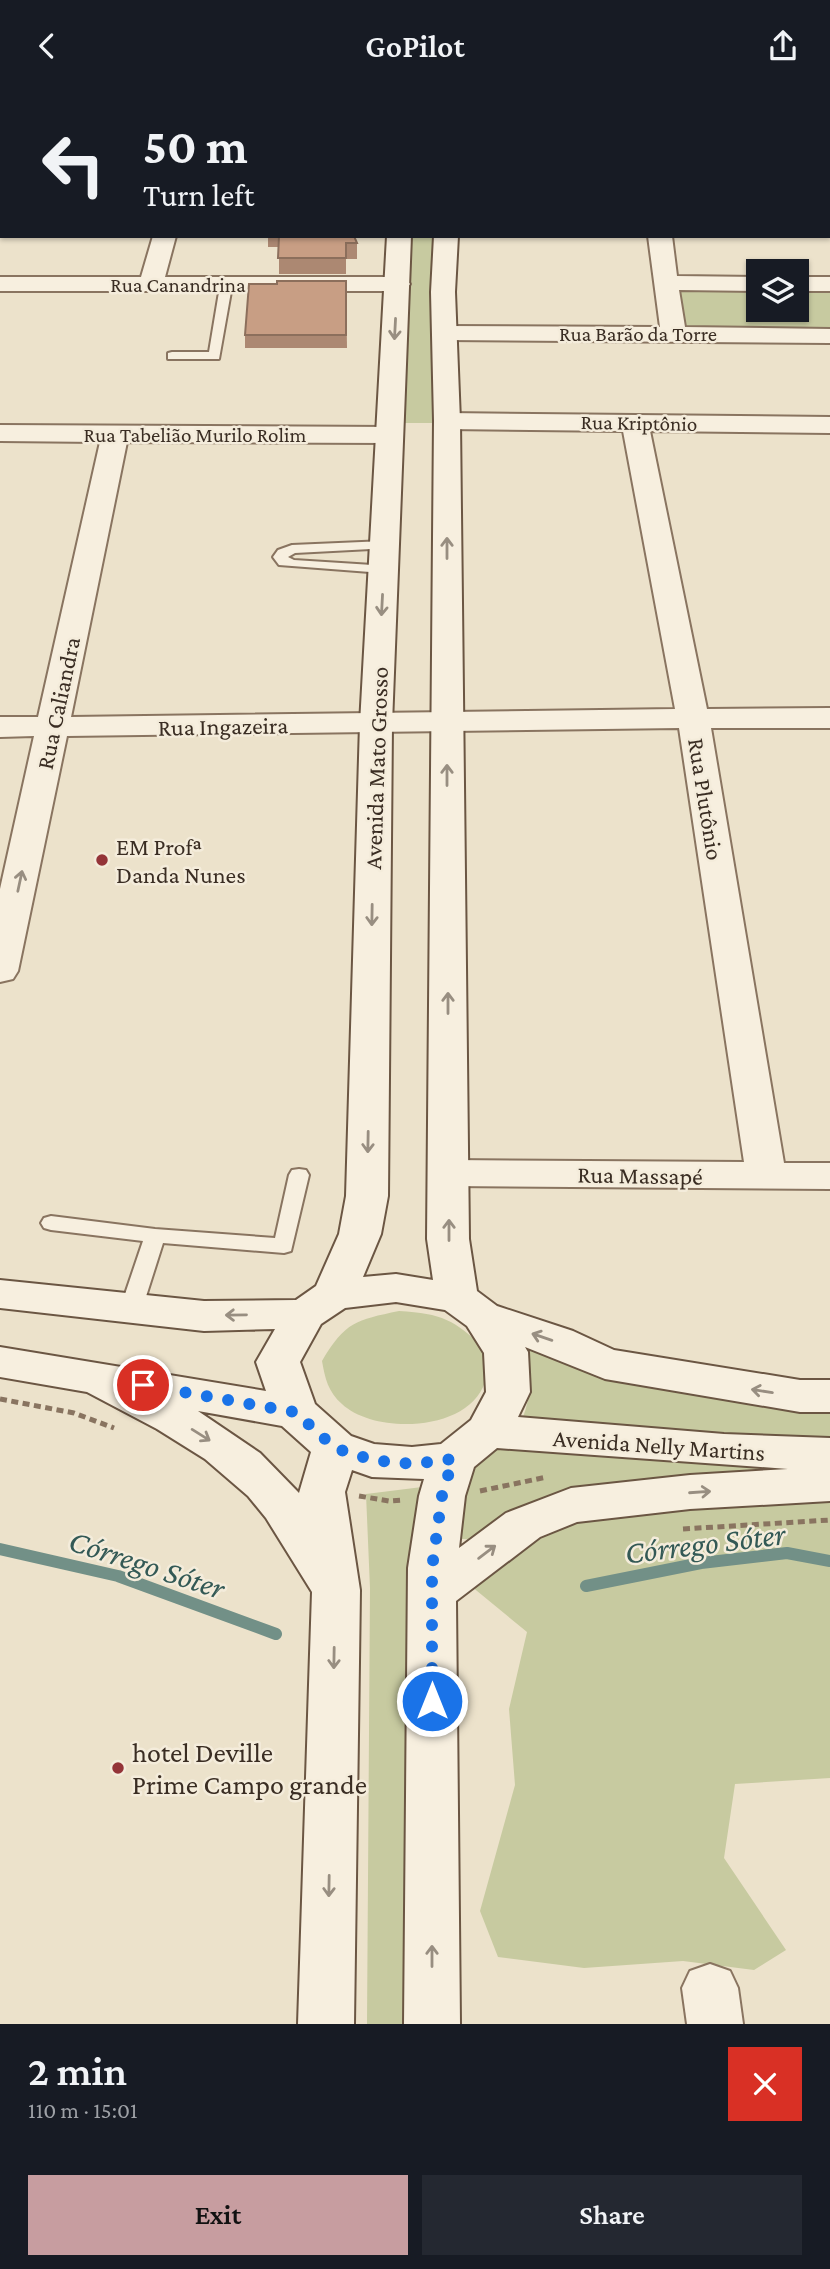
<!DOCTYPE html>
<meta charset="utf-8">
<style>
:root{--surface:#171b24;--page:#242831;--text:#f1f3f6;--muted:#9ea1a6;--accent:#c79da0}
body{margin:0;font-family:"Crimson Pro",serif;background:var(--page);color:var(--text);height:100vh;display:flex;flex-direction:column;font-size:26px;white-space:nowrap}
*{box-sizing:border-box;margin:0}
p{font-size:23px;color:var(--muted)}
.icon{flex:none;width:38px;height:38px;fill:none;stroke:currentColor;stroke-width:2;stroke-linecap:round;stroke-linejoin:round}
.map{position:relative;height:1933px;overflow:hidden}
.drawer{display:flex;flex-direction:column;background:var(--surface);flex:1}
.drawer>*{flex:none}
.guide{position:absolute;left:0px;top:0px;width:831px;height:147px;box-shadow:0 2px 5px #0004;background:#171b24;color:var(--text);overflow:hidden}
.buttons{position:absolute;left:746px;top:168px;display:grid;gap:14px}
.buttons a{display:grid;place-items:center;width:63px;height:63px;border-radius:0px;background:var(--surface);box-shadow:0 2px 5px #0004;font-size:35px}
.pin{position:absolute;display:grid;place-items:center;width:60px;height:60px;color:#fff;margin:-30px;border:4px solid #fff;border-radius:50%;box-shadow:0 2px 7px #0007}
.me{position:absolute;width:77px;margin:-38px;rotate:0deg;stroke-linejoin:round;filter:drop-shadow(0 0 5px #0008)}
.turn{display:flex;align-items:center;gap:24px;height:147px;padding:0 28px;font-size:32px}
.turn .icon{width:91px;height:91px;stroke-width:2.5}
.turn b{display:block;font-size:49px;line-height:60px}
.round{display:grid;place-items:center;flex:none;width:74px;height:74px;border-radius:0px;background:var(--page)}
.headline{display:flex;align-items:center;justify-content:space-between;height:119px;padding:0 28px}
h1{font-size:42px;font-weight:600;line-height:52px}
.button{display:flex;gap:14px;margin-top:auto;padding:14px 28px}
.button a{flex:1;height:80px;border-radius:0px;background:var(--accent);color:#111;font-size:28px;font-weight:600;line-height:80px;text-align:center}
.button a+a{background:var(--page);color:var(--text)}
header{display:flex;justify-content:space-between;align-items:center;height:91px;padding:0 28px;background:var(--surface);font-size:32px;font-weight:600}
.map>svg:first-child{display:block}
.green{fill:#c7caa0}
.lines{fill:none;stroke-linecap:round;stroke-linejoin:round}
.stream{stroke:#729087;stroke-width:12}
.lane-casing{stroke:#897460;stroke-width:4}
.street-casing{stroke:#897460;stroke-width:4}
.secondary-casing{stroke:#6b5643;stroke-width:4}
.path{stroke:#897460;stroke-width:5;stroke-dasharray:7 4.5;stroke-linecap:butt}
.lane{fill:#f7efdf;fill-rule:evenodd}
.street{fill:#f7efdf;fill-rule:evenodd}
.secondary{fill:#f7efdf;fill-rule:evenodd}
.wall{fill:#ac8872}
.building{fill:#c89e84;stroke:#8c6f5c;stroke-width:2}
.oneway{stroke:#988e81}
.route{stroke:#1a73e8;stroke-width:12;stroke-dasharray:0 21.6}
.poi-dot{fill:#943438;stroke:#f4ecdb;stroke-width:2.5}
.labels{text-anchor:middle;dominant-baseline:central;stroke-width:5;stroke-linejoin:round;paint-order:stroke}
.far-street-label{font-size:21px;fill:#3a2d23;stroke:#f4ecdb}
.street-label{font-size:24px;fill:#3a2d23;stroke:#f4ecdb}
.poi-label{font-size:24px;fill:#3a2d23;stroke:#f4ecdb;text-anchor:start}
.near-poi-label{font-size:28px;fill:#3a2d23;stroke:#f4ecdb;text-anchor:start}
.near-water-label{font-size:32px;font-style:italic;fill:#335955;stroke:#f4ecdb}
</style>
<header><svg class="icon" aria-label="back" viewBox="0 0 24 24"><path d="M15 5l-7 7 7 7"/></svg>GoPilot<svg class="icon" aria-label="share" viewBox="0 0 24 24"><path d="M12 15V3M7 8l5-5 5 5M5 13v7h14v-7"/></svg></header>
<div class="map">
<svg width="830" height="1933" viewBox="0 0 830 1933">
<rect width="100%" height="100%" fill="#ece2cb"/>
<g class="green">
<path d="M405 145H433L432 332H398Z"/>
<path d="M667 192 758 193V219H796V193H830V245L673 243Z"/>
<path d="M399 1220C443 1223 453 1228 485 1258 485 1268 488 1282 485 1291 469 1341 375 1344 342 1313 328 1301 325 1287 322 1270 345 1231 356 1229 399 1220Z"/>
<path d="M525 1249 830 1317V1687L735 1693 724 1767 786 1859 754 1879 683 1870 584 1877 498 1866 480 1820 515 1694 509 1618 527 1541 460 1486 485 1449 442 1447 446 1390C462 1380 500 1360 510 1348 533 1320 533 1283 525 1249Z"/>
<path d="M430 1395 420 1933H367L370 1497 366 1403Z"/>
</g>
<g class="lines">
<g class="stream">
<path d="M0 1458 118 1485 276 1543"/>
<path d="M586 1495 701 1472 787 1462 830 1470"/>
</g>
<g class="lane-casing">
<g id="lane">
<path d="M226 191 232 195 219 268H168V262L172 261H209L220 195Z"/>
<path d="M385 450 392 454 390 457 295 462 288 466 294 469 388 475 390 478 388 481 383 482 279 474 273 466 278 459 292 454Z"/>
<path d="M299 1078 306 1079 309 1084 291 1160 284 1162 163 1152 142 1218 139 1223 131 1225 123 1223 120 1218 143 1150 51 1139 44 1137 41 1132 44 1127 51 1125 155 1138 275 1147 289 1084 292 1079Z"/>
</g>
</g>
<g class="street-casing">
<g id="street">
<path d="M783 0H803L804 2H784Z"/>
<path d="M153 145H176L165 186H398L406 188 410 193 406 198 398 200H0V186H141Z"/>
<path d="M648 145H672L677 185 758 186V200L679 199 685 236 830 238V252L446 249 437 247 434 242 437 237 446 235 660 236Z"/>
<rect x="796" y="186" width="34" height="14"/>
<path d="M447 322 830 326V342L650 340 707 618 830 617V637H711L784 1072H830V1098L450 1095 436 1091 430 1082 436 1073 450 1069 744 1071 679 637 67 645 18 880 13 888 0 891V798L34 645 0 646V626H38L100 351 0 350V334L390 336 399 338 403 344 399 350 390 352 127 351 71 626 675 618 623 340 447 338 438 336 434 330 438 324Z"/>
<path d="M710 1873 730 1880 738 1897 743 1933H687L682 1897 690 1880Z"/>
</g>
</g>
<g class="secondary-casing">
<g id="secondary">
<path d="M33 0H53L32 2Z"/>
<rect x="394" y="0" width="20" height="2"/>
<rect x="433" y="0" width="20" height="2"/>
<rect x="0" y="30" width="2" height="12"/>
<path d="M2 112V130L0 131V113Z"/>
<path d="M387 145H411L392 633 388 1105 381 1143 363 1186 396 1183 433 1189 427 1148 434 330 431 201 434 145H458L455 201 460 330 469 1148 477 1200 497 1215 573 1240 614 1259 800 1289H830V1321H800L605 1288 525 1256 528 1261 530 1301 518 1326 724 1343 830 1347V1410L690 1418 577 1431 540 1446 456 1510 460 1933H404L408 1477 419 1405 424 1388 372 1386 352 1379 345 1401 360 1499 354 1933H298L312 1501 266 1427 248 1405 205 1368 157 1338 87 1301 0 1286V1256L266 1300 256 1271 275 1238 204 1240 0 1217V1189L204 1210 296 1209 316 1195 339 1143 346 1105 360 633ZM396 1211 445 1219 467 1235 484 1262 486 1301 471 1329 441 1353 412 1356 374 1353 351 1345 315 1313 300 1271 321 1233 345 1217ZM198 1320 282 1335 311 1361 299 1402 260 1362ZM497 1357 788 1378 690 1384 571 1397 506 1422 459 1457 465 1405 474 1376Z"/>
</g>
</g>
<g class="path">
<path d="M0 1308 74 1322 114 1337"/>
<path d="M480 1400 547 1386"/>
<path d="M359 1405 389 1410 402 1409"/>
<path d="M683 1438 830 1429"/>
</g>
<use href="#lane" class="lane"/>
<use href="#street" class="street"/>
<use href="#secondary" class="secondary"/>
</g>
<g class="wall">
<path d="M268 145H354L357 152V168H346V183H279V156H268Z"/>
<path d="M346 190 347 257H245V244L277 193Z"/>
</g>
<g class="building">
<rect x="304" y="0" width="74" height="2"/>
<path d="M279 145H354L357 152H346V167H278Z"/>
<path d="M277 190H346V244H245L249 193H277Z"/>
</g>
<defs><path id="oneway-shaft" d="M-6 0H5M1.5-3L5.5 0L1.5 3" fill="none" stroke-width="1.6" stroke-linecap="round" stroke-linejoin="round" transform="scale(1.75)"/></defs>
<g class="oneway">
<use href="#oneway-shaft" transform="translate(395 238) rotate(93)"/>
<use href="#oneway-shaft" transform="translate(447 457) rotate(-90)"/>
<use href="#oneway-shaft" transform="translate(382 514) rotate(93)"/>
<use href="#oneway-shaft" transform="translate(447 684) rotate(-90)"/>
<use href="#oneway-shaft" transform="translate(20 790) rotate(-78)"/>
<use href="#oneway-shaft" transform="translate(372 824) rotate(91)"/>
<use href="#oneway-shaft" transform="translate(448 912) rotate(-90)"/>
<use href="#oneway-shaft" transform="translate(368 1051) rotate(91)"/>
<use href="#oneway-shaft" transform="translate(449 1139) rotate(-90)"/>
<use href="#oneway-shaft" transform="translate(236 1224) rotate(179)"/>
<use href="#oneway-shaft" transform="translate(542 1246) rotate(-161)"/>
<use href="#oneway-shaft" transform="translate(762 1300) rotate(-171)"/>
<use href="#oneway-shaft" transform="translate(201 1344) rotate(32)"/>
<use href="#oneway-shaft" transform="translate(700 1401) rotate(-4)"/>
<use href="#oneway-shaft" transform="translate(487 1461) rotate(-37)"/>
<use href="#oneway-shaft" transform="translate(334 1567) rotate(91)"/>
<use href="#oneway-shaft" transform="translate(329 1795) rotate(91)"/>
<use href="#oneway-shaft" transform="translate(432 1865) rotate(-90)"/>
</g>
<g class="lines">
<path class="route" d="M143 1294 295 1321 335 1357 372 1369 412 1373 453 1368 442 1405 432 1477V1610"/>
</g>
<g class="poi-dot">
<circle cx="102" cy="769" r="7"/>
<circle cx="118" cy="1677" r="7"/>
</g>
<g class="labels">
<g class="far-street-label">
<text x="178" y="194">Rua Canandrina</text>
<text x="638" y="243">Rua Barão da Torre</text>
<text transform="translate(639 332) rotate(1)">Rua Kriptônio</text>
<text x="195" y="344">Rua Tabelião Murilo Rolim</text>
</g>
<g class="street-label">
<text transform="translate(58 612) rotate(-78)">Rua Caliandra</text>
<text transform="translate(223 635) rotate(-1)">Rua Ingazeira</text>
<text transform="translate(376 677) rotate(-88)">Avenida Mato Grosso</text>
<text transform="translate(706 708) rotate(81)">Rua Plutônio</text>
<text transform="translate(640 1084) rotate(1)">Rua Massapé</text>
<text transform="translate(659 1354) rotate(4)">Avenida Nelly Martins</text>
</g>
<g class="poi-label">
<text x="116" y="755">EM Profª<tspan x="116" dy="28">Danda Nunes</tspan></text>
</g>
<g class="near-poi-label">
<text x="132" y="1661">hotel Deville<tspan x="132" dy="32">Prime Campo grande</tspan></text>
</g>
<g class="near-water-label">
<text transform="translate(705 1452) rotate(-7)">Córrego Sóter</text>
<text transform="translate(147 1473) rotate(18)">Córrego Sóter</text>
</g>
</g>
</svg>
<div class="buttons">
<a><svg class="icon" aria-label="layers" viewBox="0 0 24 24"><path d="M12 4l9 5-9 5-9-5zM3 14l9 5 9-5"/></svg></a>
</div>
<div class="pin" style="left:143px;top:1294px;background:#d93025"><svg class="icon" aria-label="arrive" viewBox="0 0 24 24"><path d="M6 21V4h12l-3 4 3 4H6"/></svg></div>
<svg class="me" style="left:432px;top:1610px" viewBox="-20 -20 40 40"><circle r="17" fill="#1a73e8" stroke="#fff" stroke-width="3"/><path d="M0-11L8 9 0 5-8 9z" fill="#fff"/></svg>
<div class="guide">
<div class="turn"><svg class="icon" aria-label="left" viewBox="0 0 24 24"><path d="M17 20v-9H6M10 6l-5 5 5 5"/></svg><div><b>50 m</b>Turn left</div></div>
</div>
</div>
<section class="drawer">
<div class="headline"><div><h1>2 min</h1><p>110 m · 15:01</p></div><a class="round" style="background:#d93025;color:#fff"><svg class="icon" aria-label="close" viewBox="0 0 24 24"><path d="M6 6l12 12M18 6L6 18"/></svg></a></div>
<div class="button"><a>Exit</a><a>Share</a></div>
</section>
